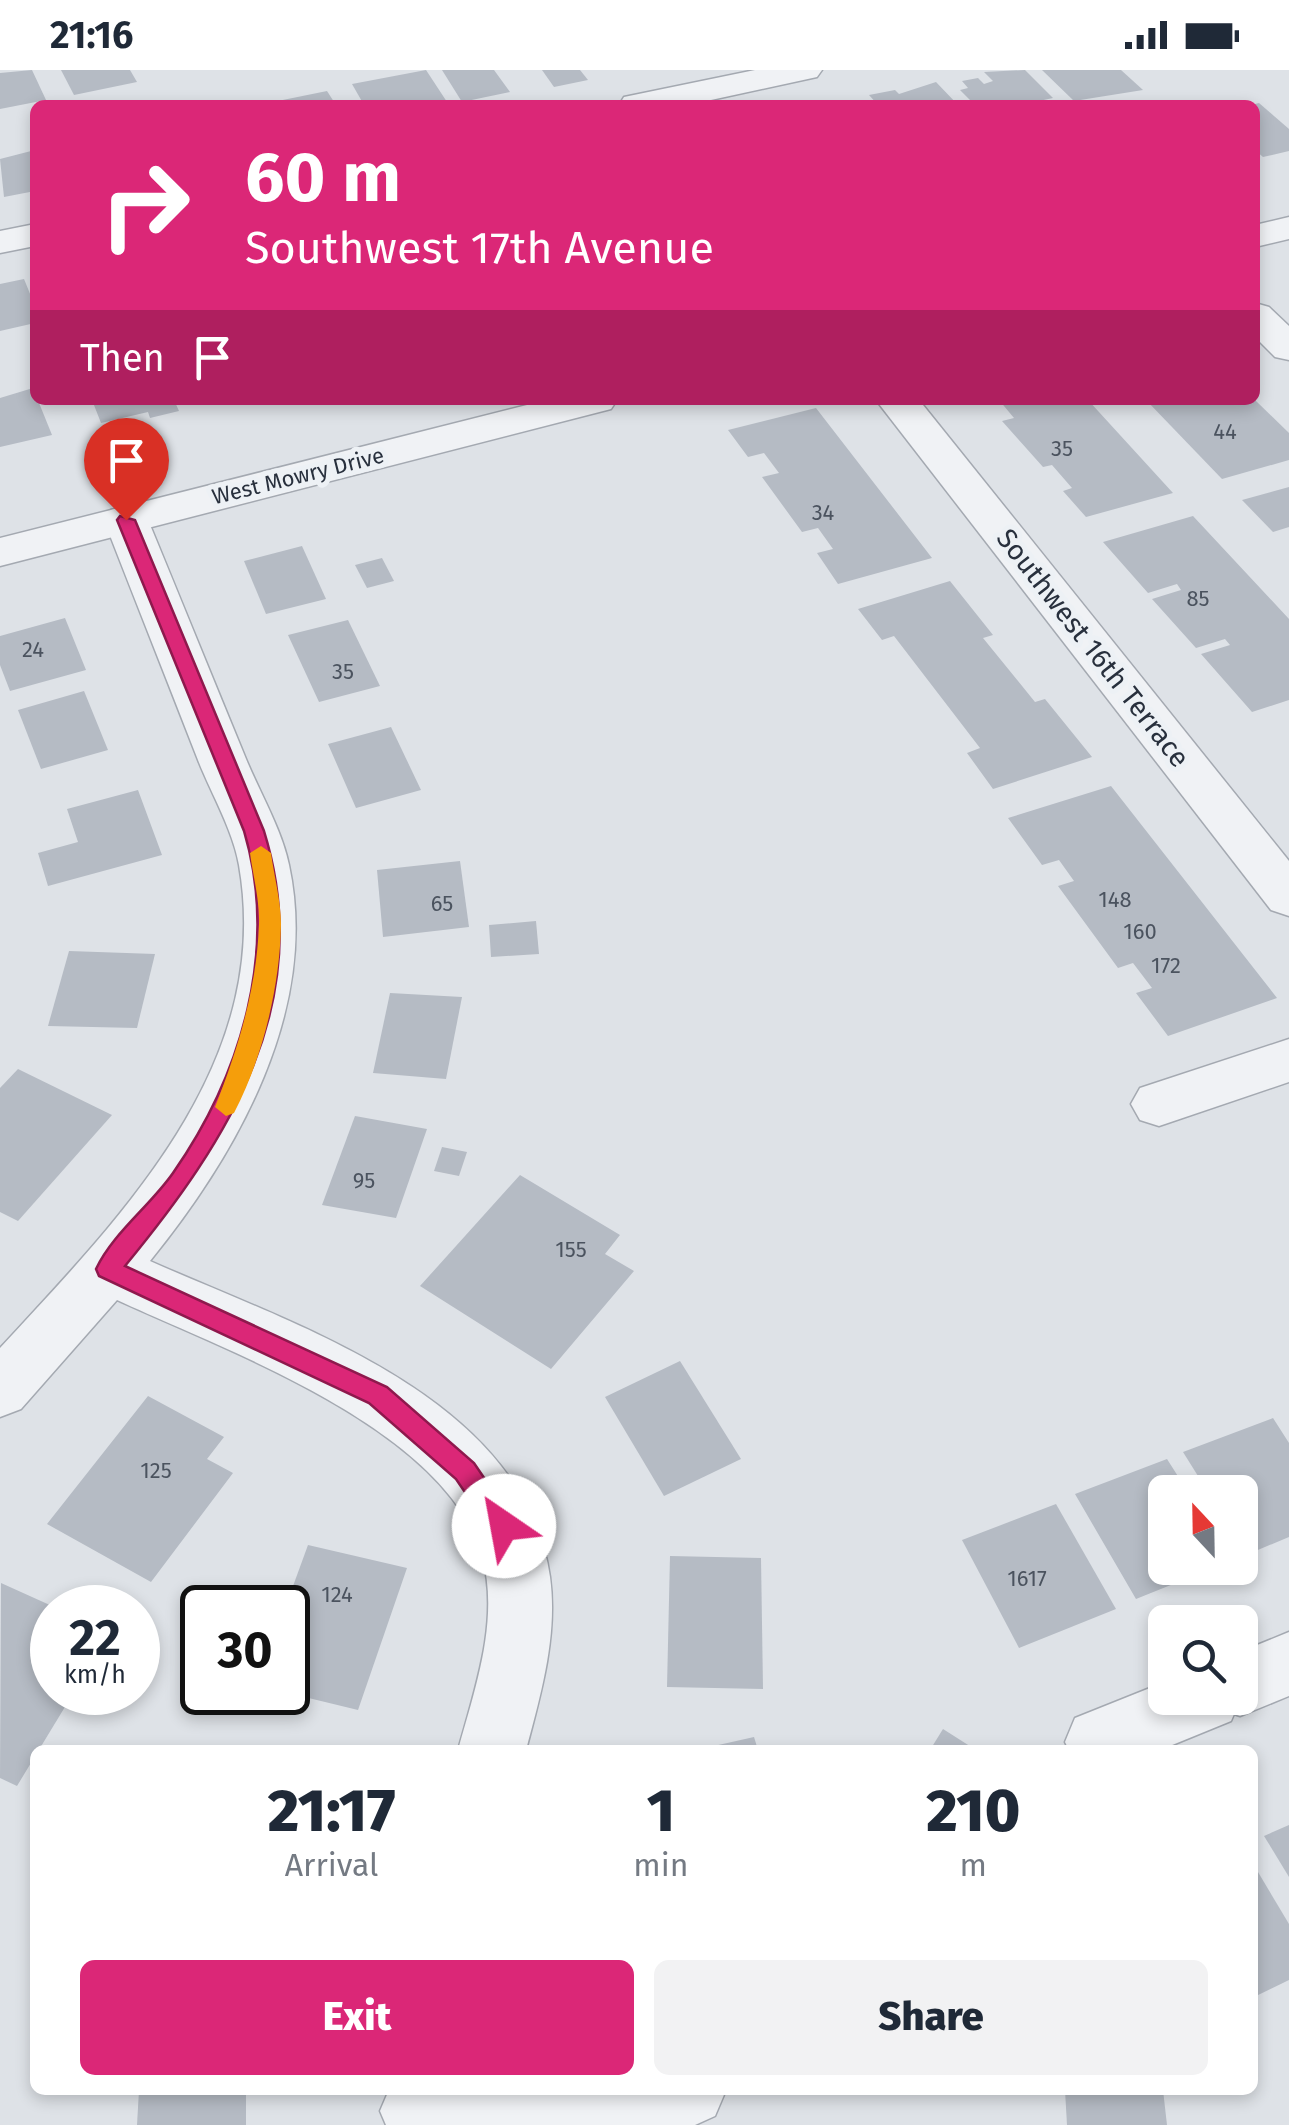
<!DOCTYPE html>
<style>
:root{--surface:#fff;--page:#f2f2f3;--text:#1f2937;--muted:#747a83;--accent:#db2777}
body{margin:0;font-family:"Fira Sans",sans-serif;background:var(--page);color:var(--text);height:100vh;display:flex;flex-direction:column;font-size:38px;white-space:nowrap}
*{box-sizing:border-box;margin:0}
p{font-size:32px;color:var(--muted)}
.icon{flex:none;width:55px;height:55px;fill:none;stroke:currentColor;stroke-width:2;stroke-linecap:round;stroke-linejoin:round}
.map{position:relative;flex:1;overflow:hidden}
.details{position:absolute;left:30px;top:1675px;width:1228px;height:350px;display:flex;flex-direction:column;background:var(--surface);border-radius:15px;box-shadow:0 5px 15px #0003}
.details>*{flex:none}
.banner{position:absolute;left:30px;top:30px;width:1230px;height:305px;border-radius:15px;box-shadow:0 5px 15px #0003;background:#db2777;color:#fff;overflow:hidden}
.needle{width:65px;rotate:338deg}
.tools{position:absolute;left:1148px;top:1405px;display:grid;gap:20px}
.tools a{display:grid;place-items:center;width:110px;height:110px;border-radius:15px;background:var(--surface);box-shadow:0 5px 15px #0003;font-size:50px}
.speed{position:absolute;left:30px;top:1515px;display:flex;gap:20px;font-size:50px;font-weight:700;text-align:center}
.speed>*{display:grid;place-content:center;width:130px;height:130px;border-radius:50%;background:var(--surface);box-shadow:0 5px 15px #0003;line-height:1}
.speed small{font-size:25px;font-weight:400}
.speed .limit{border:5px solid #111;border-radius:15px;background:#fff;color:#111}
.pin{position:absolute;display:grid;place-items:center;width:85px;height:85px;color:#fff;margin:-102px -42px;border-radius:50% 50% 50% 0;rotate:-45deg;box-shadow:0 0 10px #0007}
.pin .icon{rotate:45deg}
.me{position:absolute;width:110px;margin:-55px;rotate:327deg;stroke-linejoin:round;filter:drop-shadow(0 0 8px #0008)}
.turn{display:flex;align-items:center;gap:35px;height:210px;padding:0 50px;font-size:45px}
.turn .icon{width:130px;height:130px;stroke-width:2.5}
.turn b{display:block;font-size:70px;line-height:85px}
.then{display:flex;align-items:center;height:95px;padding:0 50px;background:#0003;gap:20px;font-size:38px}
.eta{display:flex;justify-content:space-evenly;align-items:center;height:170px;text-align:center}
.eta b{font-size:60px;font-weight:800;line-height:70px}
.cta{display:flex;gap:20px;margin-top:auto;padding:20px 50px}
.cta a{flex:1;height:115px;border-radius:15px;background:var(--accent);color:#fff;font-size:40px;font-weight:800;line-height:115px;text-align:center}
.cta a+a{background:var(--page);color:var(--text)}
.status{display:flex;justify-content:space-between;align-items:center;height:70px;padding:0 50px;background:var(--surface);direction:ltr}
.status svg{height:28px;fill:currentColor}
.map>svg:first-child{display:block}
.building{fill:#b5bbc4}
.lines{fill:none;stroke-linecap:round;stroke-linejoin:round}
.minor-casing{stroke:#a4a9b1;stroke-width:3}
.tertiary-casing{stroke:#a4a9b1;stroke-width:3}
.minor{fill:#f0f2f5;fill-rule:evenodd}
.tertiary{fill:#f0f2f5;fill-rule:evenodd}
.route{fill:#db2777;stroke:#8e194d;stroke-width:2.5}
.slow{fill:#f59e0b}
.labels{text-anchor:middle;dominant-baseline:central;stroke-width:10;stroke-linejoin:round;paint-order:stroke}
.number-label{font-size:22px;fill:#4b535f}
.far-street-label{font-size:22px;fill:#28303d;stroke:#edf1f5}
.street-label{font-size:28px;fill:#28303d;stroke:#edf1f5}
</style>
<div class="status"><b>21:16</b><svg viewBox="0 0 49 12"><path d="M0 12V9h3v3zM5 12V6h3v6zM10 12V3h3v9zM15 12V0h3v12zM26 1h20v11H26zM47 4h2v5h-2z"/></svg></div>
<div class="map">
<svg width="1289" height="2055" viewBox="0 0 1289 2055">
<rect width="100%" height="100%" fill="#dee2e7"/>
<g class="building">
<path d="M32 0 46 30 0 39V3Z"/>
<path d="M61 0H130L137 12 74 25Z"/>
<path d="M426 0 449 35H364L352 14Z"/>
<path d="M442 0H494L510 22 462 32Z"/>
<path d="M542 0H580L588 10 554 17Z"/>
<path d="M1025 0 1053 28 1039 31 1043 35H975L960 20 968 18 962 11 978 8 984 14 993 11 984 2Z"/>
<path d="M1042 0H1121L1143 20 1074 31Z"/>
<path d="M936 12 958 35H878L869 25 895 20 899 24Z"/>
<path d="M327 21 336 35H268V33Z"/>
<path d="M1259 33 1289 59V81L1263 87 1255 80V34Z"/>
<path d="M35 80V121L4 127 0 89Z"/>
<path d="M24 209 35 236V253L0 261V214Z"/>
<path d="M33 318 52 365 0 377V328Z"/>
<path d="M92 330H174L179 341 150 348 148 342 101 353Z"/>
<path d="M999 330H1088L1173 423 1086 447 1063 421 1072 418 1052 395 1043 397 1002 351 1014 348Z"/>
<path d="M1146 330H1255L1289 363V390L1222 409Z"/>
<path d="M816 338 932 488 838 514 817 483 833 479 818 458 802 462 762 407 779 403 764 383 748 387 728 360Z"/>
<path d="M1289 417V457L1273 462 1242 430Z"/>
<path d="M1193 446 1289 549V630L1252 642 1201 584 1230 575 1225 569 1196 578 1152 529 1181 520 1177 514 1148 523 1103 472Z"/>
<path d="M302 476 326 529 266 544 244 491Z"/>
<path d="M382 488 394 511 367 518 355 495Z"/>
<path d="M950 511 993 565 983 568 1035 632 1045 629 1092 687 993 719 967 683 980 678 894 566 882 570 858 539Z"/>
<path d="M65 548 86 600 10 621 0 595V566Z"/>
<path d="M348 550 380 616 319 632 288 565Z"/>
<path d="M84 621 108 680 41 699 18 640Z"/>
<path d="M391 657 421 720 356 738 328 674Z"/>
<path d="M1111 716 1277 928 1168 966 1136 923 1152 918 1133 893 1118 898 1058 816 1074 811 1059 790 1042 795 1008 748Z"/>
<path d="M138 720 162 785 48 816 38 783 78 772 67 739Z"/>
<path d="M460 791 469 857 383 867 377 800Z"/>
<path d="M536 851 539 884 491 887 489 855Z"/>
<path d="M69 881 155 884 137 958 48 956Z"/>
<path d="M390 923 462 927 446 1009 373 1003Z"/>
<path d="M18 999 112 1045 18 1151 0 1142V1018Z"/>
<path d="M355 1046 427 1059 396 1148 322 1135Z"/>
<path d="M442 1077 467 1082 459 1106 434 1101Z"/>
<path d="M520 1105 620 1165 605 1184 634 1201 551 1299 420 1216Z"/>
<path d="M680 1291 741 1389 664 1426 605 1327Z"/>
<path d="M148 1326 224 1367 207 1389 233 1403 151 1512 47 1454Z"/>
<path d="M1273 1348 1289 1373V1467L1246 1485 1240 1474V1422H1208L1183 1382Z"/>
<path d="M1167 1389 1188 1422H1165V1498H1213L1136 1529 1075 1424Z"/>
<path d="M1056 1434 1116 1539 1019 1578 962 1470Z"/>
<path d="M308 1475 407 1498 358 1640 288 1623 285 1538Z"/>
<path d="M670 1486 761 1488 763 1619 667 1617Z"/>
<path d="M1 1513 52 1536V1622H74L17 1716 0 1708Z"/>
<path d="M943 1659 976 1680H930Z"/>
<path d="M754 1667 758 1680H705V1678Z"/>
<path d="M1289 1755V1807L1264 1766Z"/>
<path d="M1252 1792 1289 1854V1910L1252 1928Z"/>
<path d="M139 2020H246V2055H137Z"/>
<path d="M1065 2020H1163L1167 2055H1067Z"/>
</g>
<g class="lines">
<g class="minor-casing">
<g id="minor">
<path d="M755 0H822L817 7 688 35H619L624 27Z"/>
<path d="M35 154V176L0 183V161Z"/>
<path d="M1255 233 1269 237 1289 256V290L1275 287 1255 267Z"/>
<path d="M876 330H919L1289 791V846L1271 840Z"/>
<path d="M126 436 141 440 148 450C181 530 213 609 246 689 260 723 282 760 289 795 320 939 237 1084 150 1191 293 1255 524 1326 550 1507 558 1565 541 1624 526 1680H458C475 1619 500 1549 482 1486 447 1359 227 1281 117 1230L21 1339 0 1347V1278C122 1146 274 994 239 795 233 760 211 723 198 690 167 610 135 530 104 450L111 440Z"/>
<path d="M1289 969V1012L1159 1056 1140 1050 1131 1034 1140 1018Z"/>
<path d="M1289 1562V1626L1240 1646 1234 1644 1231 1651 1160 1680H1069L1065 1672 1075 1648 1165 1612V1628H1240V1582Z"/>
<path d="M389 2020H726L715 2046 695 2055H386L380 2041Z"/>
</g>
</g>
<g class="tertiary-casing">
<g id="tertiary">
<path d="M1289 147V169L1255 177V155Z"/>
<path d="M547 330H617L611 339 0 496V468Z"/>
</g>
</g>
<use href="#minor" class="minor"/>
<use href="#tertiary" class="tertiary"/>
</g>
<path class="route" d="M120 446 135 450 264 761C317 932 229 1070 125 1196L387 1317 474 1393 517 1456 513 1465 504 1469 494 1465 456 1409 369 1333 99 1206 96 1199C113 1163 150 1136 173 1103 242 1004 279 879 244 761L117 450Z"/>
<path class="slow" d="M261 776 271 783C274 806 281 831 281 854 280 916 263 987 234 1043L226 1046 215 1037C238 979 257 917 259 854 260 831 253 806 250 783Z"/>
<g class="labels">
<g class="number-label">
<text x="1225" y="361">44</text>
<text x="1062" y="378">35</text>
<text x="823" y="442">34</text>
<text x="1198" y="528">85</text>
<text x="33" y="579">24</text>
<text x="343" y="601">35</text>
<text x="1115" y="829">148</text>
<text x="442" y="833">65</text>
<text x="1140" y="861">160</text>
<text x="1166" y="895">172</text>
<text x="364" y="1110">95</text>
<text x="571" y="1179">155</text>
<text x="156" y="1400">125</text>
<text x="1027" y="1508">1617</text>
<text x="337" y="1524">124</text>
</g>
<g class="far-street-label">
<text transform="translate(298 406) rotate(-14)">West Mowry Drive</text>
</g>
<g class="street-label">
<text transform="translate(1093 578) rotate(52)">Southwest 16th Terrace</text>
</g>
</g>
</svg>
<div class="tools">
<a><svg class="needle" viewBox="-14 -14 28 28"><path d="M0-13l5 13h-10z" fill="#e53935"/><path d="M0 13l5-13h-10z" fill="#747a83"/></svg></a>
<a><svg class="icon" aria-label="search" viewBox="0 0 24 24"><circle cx="10" cy="10" r="6"/><path d="M15 15l6 6"/></svg></a>
</div>
<div class="speed"><div>22<small>km/h</small></div><div class="limit">30</div></div>
<div class="pin" style="left:126px;top:450px;background:#d93025"><svg class="icon" aria-label="arrive" viewBox="0 0 24 24"><path d="M6 21V4h12l-3 4 3 4H6"/></svg></div>
<svg class="me" style="left:504px;top:1456px" viewBox="-20 -20 40 40"><circle r="19" fill="#fff"/><path d="M0-13L10 11 0 6-10 11z" fill="#db2777"/></svg>
<div class="banner">
<div class="turn"><svg class="icon" aria-label="right" viewBox="0 0 24 24"><path d="M7 20v-9h11M14 6l5 5-5 5"/></svg><div><b>60 m</b>Southwest 17th Avenue</div></div>
<div class="then">Then<svg class="icon" aria-label="arrive" viewBox="0 0 24 24"><path d="M6 21V4h12l-3 4 3 4H6"/></svg></div>
</div>
<section class="details">
<div class="eta">
<div><b>21:17</b><p>Arrival</p></div>
<div><b>1</b><p>min</p></div>
<div><b>210</b><p>m</p></div>
</div>
<div class="cta"><a>Exit</a><a>Share</a></div>
</section>
</div>
